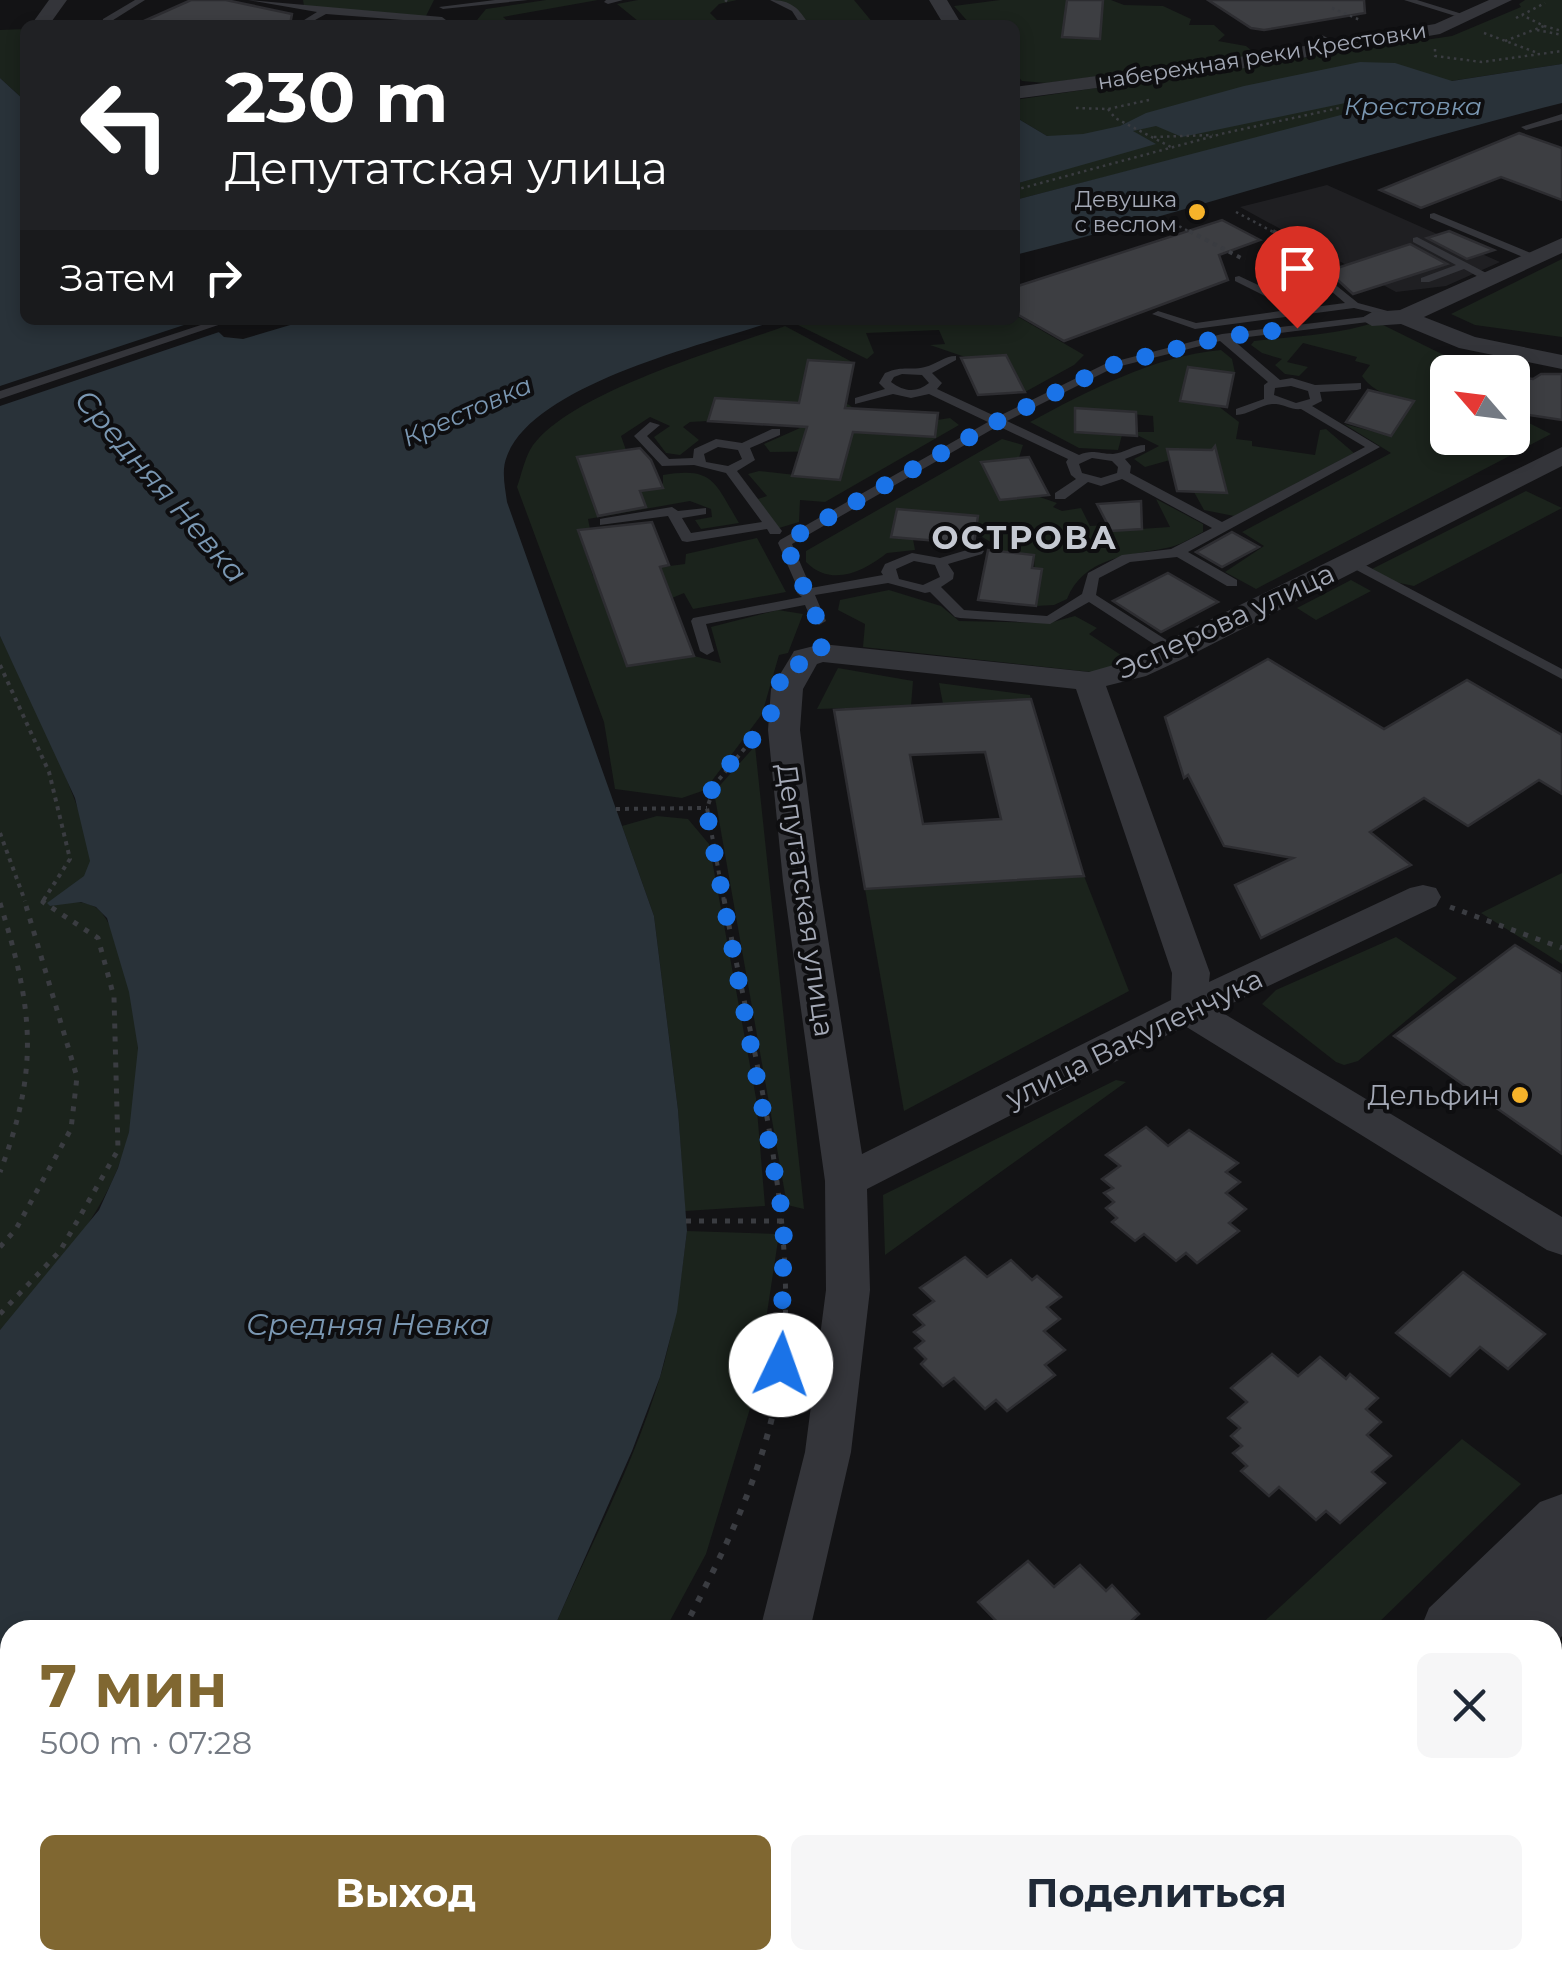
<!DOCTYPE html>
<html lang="ru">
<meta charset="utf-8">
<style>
:root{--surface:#fff;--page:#f6f6f7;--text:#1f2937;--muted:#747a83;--accent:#806731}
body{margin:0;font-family:Montserrat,sans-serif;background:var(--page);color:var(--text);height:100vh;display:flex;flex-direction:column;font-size:38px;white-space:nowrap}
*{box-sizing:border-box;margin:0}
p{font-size:32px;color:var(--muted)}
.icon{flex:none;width:55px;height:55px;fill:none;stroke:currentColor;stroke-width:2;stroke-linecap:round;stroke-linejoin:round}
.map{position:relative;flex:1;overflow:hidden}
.side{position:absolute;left:0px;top:1620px;width:1562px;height:350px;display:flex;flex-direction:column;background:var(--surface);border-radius:30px 30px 0 0;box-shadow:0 5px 15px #0003}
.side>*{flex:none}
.banner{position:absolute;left:20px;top:20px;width:1000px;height:305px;border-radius:15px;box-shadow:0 5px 15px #0003;background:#202124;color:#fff;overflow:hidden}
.needle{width:65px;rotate:298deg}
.fabs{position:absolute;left:1430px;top:355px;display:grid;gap:20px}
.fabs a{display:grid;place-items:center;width:100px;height:100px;border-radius:15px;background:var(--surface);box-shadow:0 5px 15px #0003;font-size:50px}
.pin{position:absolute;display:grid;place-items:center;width:85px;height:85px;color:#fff;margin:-102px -42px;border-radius:50% 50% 50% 0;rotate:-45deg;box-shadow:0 0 10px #0007}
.pin .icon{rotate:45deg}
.me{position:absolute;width:110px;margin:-55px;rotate:3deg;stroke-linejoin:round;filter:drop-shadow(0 0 8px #0008)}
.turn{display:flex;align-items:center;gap:35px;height:210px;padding:0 40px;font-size:45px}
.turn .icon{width:130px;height:130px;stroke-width:2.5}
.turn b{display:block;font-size:70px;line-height:85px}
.then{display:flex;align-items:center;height:95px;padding:0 40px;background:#0003;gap:20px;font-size:38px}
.round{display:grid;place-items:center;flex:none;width:105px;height:105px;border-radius:15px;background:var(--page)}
.headline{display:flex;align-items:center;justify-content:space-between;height:170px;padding:0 40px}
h1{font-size:60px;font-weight:700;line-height:75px;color:var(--accent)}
.button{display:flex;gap:20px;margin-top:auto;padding:20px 40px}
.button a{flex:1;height:115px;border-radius:15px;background:var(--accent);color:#fff;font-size:40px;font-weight:700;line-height:115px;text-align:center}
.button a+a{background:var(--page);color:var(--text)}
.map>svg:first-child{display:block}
.built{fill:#1f1f22}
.green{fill:#1b231c}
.water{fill:#293239}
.pier{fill:#131315}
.building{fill:#3d3e42;stroke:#2d2d31;stroke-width:2.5;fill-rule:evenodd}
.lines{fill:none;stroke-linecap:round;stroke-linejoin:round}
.path-far3{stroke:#3a3c41;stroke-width:2.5;stroke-dasharray:2.5 4;stroke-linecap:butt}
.path-far2{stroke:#3a3c41;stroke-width:4;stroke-dasharray:4 5;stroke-linecap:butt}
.path-far1{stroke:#3a3c41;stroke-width:5;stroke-dasharray:5 8;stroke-linecap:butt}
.path{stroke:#3a3c41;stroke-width:6;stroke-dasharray:6 10;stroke-linecap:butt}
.service{fill:#34353a;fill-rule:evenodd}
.minor{fill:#34353a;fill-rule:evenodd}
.tertiary{fill:#34353a;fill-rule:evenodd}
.route{stroke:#1a73e8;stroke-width:18;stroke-dasharray:0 32.4}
.poi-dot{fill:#f6b32a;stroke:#0e0e10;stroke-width:4}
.labels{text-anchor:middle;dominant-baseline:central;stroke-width:8;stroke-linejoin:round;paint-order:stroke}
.far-street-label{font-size:22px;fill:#a4a9b6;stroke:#0e0e10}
.far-poi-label{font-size:22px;fill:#a4a9b6;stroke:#0e0e10;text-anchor:end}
.far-water-label{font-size:25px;font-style:italic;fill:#7a97b2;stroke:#0e0e10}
.street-label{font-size:28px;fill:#a4a9b6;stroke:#0e0e10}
.poi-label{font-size:28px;fill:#a4a9b6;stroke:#0e0e10;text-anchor:end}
.water-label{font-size:30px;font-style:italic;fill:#7a97b2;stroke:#0e0e10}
.far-district-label{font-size:32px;font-weight:bold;letter-spacing:2.5px;fill:#c5c9d2;stroke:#0e0e10}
</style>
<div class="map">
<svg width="1562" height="1970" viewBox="0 0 1562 1970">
<rect width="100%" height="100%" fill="#131315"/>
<path class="built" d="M1327 185 1500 262 1446 286 1396 292 1240 207Z"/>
<g class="green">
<path d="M303 0H434L426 16 304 6Z"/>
<path d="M546 0H598L503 17 512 25H473L486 9Z"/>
<path d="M638 0H737L719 4 710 13 718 21 643 25 617 4Z"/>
<path d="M774 0H854L873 23 805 25 786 4Z"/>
<path d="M1000 0H1111L1124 5 1163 6 1191 19 1189 25H1214L1225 35 1218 41 1246 46 1257 55 1046 83 1022 81 1015 73V25H971L954 6Z"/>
<path d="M1525 0H1562V64L1451 81 1378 103 1374 108 1015 200V184L1079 165 1047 136 1015 117V100L1452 36 1521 7 1519 4Z"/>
<path d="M25 29V101L0 78V30Z"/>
<path d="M1562 259V337L1475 325 1451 314Z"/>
<path d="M1015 315 1084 355 1074 365 1025 392 1011 364 968 358 930 345 945 344 939 330 866 333 874 353 867 359 794 323 802 320H1015Z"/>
<path d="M1377 322 1456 361 1436 378 1447 384 1448 438H1512L1513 415 1551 434 1256 589 1225 572 1264 546 1242 532 1391 453 1344 424 1391 436 1408 411V400C1389 395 1374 393 1362 376L1370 365 1355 361 1357 357 1303 343 1287 362 1308 367 1299 376 1285 374 1275 365 1282 359 1262 353 1251 345 1254 341C1297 336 1336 335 1377 322Z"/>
<path d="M785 326 854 363 808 360 802 387C838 398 854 401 876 433L934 437 937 420 950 418 959 425 825 502 800 500 799 522 779 528 755 500 767 496 748 474 759 471 840 480 848 451 770 452 764 444 800 428 788 421 774 401 715 398 708 421 690 422 683 427 699 440 680 455 666 453 654 437 670 426 650 417 621 436 626 450 578 457 592 498 663 488V475C714 466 715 483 739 523L701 529 695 520 712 517 711 509 690 501 588 519 590 529 578 531 593 576 685 564 686 554 757 538 786 592 693 609 684 593 672 598 694 656 721 663 711 627 778 610 803 614 788 653 779 655 762 714 705 790 682 798 615 789 604 722 517 487C521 476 524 461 530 450 563 394 723 349 785 326Z"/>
<path d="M1221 350 1232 359 1235 373 1188 367 1182 394 1188 395 1187 402 1218 406 1239 422 1236 439 1252 441V446L1315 455 1320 430 1326 429 1354 453 1234 516 1204 510 1194 492 1226 493 1170 460 1145 467 1134 459 1159 446 1137 435 1136 432H1154L1153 416 1075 409 1122 435 1118 450 1079 448 1030 422C1088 391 1154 356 1221 350Z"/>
<path d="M1002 439 1023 445 1006 499 1037 496 1057 503 1053 507 1062 511 1081 508 1090 526 1108 525 1111 531 1170 527 1156 499 1203 524V532C1191 538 1179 546 1166 548 1127 556 1084 557 1067 599L1054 605 1036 606 1034 555 996 551 992 543 976 533 978 520 959 518 958 514 897 509 891 537 913 539 915 550 887 553C864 571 832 588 806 562V551Z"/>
<path d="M1526 491 1562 508 1414 586 1395 582 1372 569Z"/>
<path d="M1351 580 1371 591 1316 620 1297 608Z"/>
<path d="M889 590 941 606 959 621 1049 623 1075 616 1097 628 1089 634 1127 659 1100 673 863 647 865 624 838 610 840 600Z"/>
<path d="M0 636C18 673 101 836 90 869 85 884 59 894 48 903L50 906C65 902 81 899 95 907 121 922 138 1021 138 1051 139 1090 132 1134 117 1170 92 1231 44 1282 0 1330Z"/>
<path d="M838 668 913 681 911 706 817 709Z"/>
<path d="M939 683 1030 695 1031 699 943 704Z"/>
<path d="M755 746 804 1209 787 1205 714 792Z"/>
<path d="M657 816 688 819 709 844 756 1098 765 1206 685 1211 678 1110 654 916 622 826Z"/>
<path d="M1562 873V964L1481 913Z"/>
<path d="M1084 876 1129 991 904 1111 865 889Z"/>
<path d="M1396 937 1457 978 1358 1061 1344 1065 1336 1062 1262 1004 1276 990Z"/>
<path d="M1116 1080 1126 1082 885 1255 883 1195Z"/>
<path d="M687 1231 779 1234 755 1392 706 1554 665 1630H553C590 1546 635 1462 661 1374 675 1327 681 1279 687 1231Z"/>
<path d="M1462 1439 1521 1484 1371 1630H1255Z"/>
<path d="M339 1960H466L459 1970H331Z"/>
<path d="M502 1960H598L593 1970H495Z"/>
<path d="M786 1960H1031L1021 1970H788Z"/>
<path d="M1327 1960H1461L1471 1970H1317Z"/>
</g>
<g class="water">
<path d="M1360 62 1395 63 1452 81 1562 64V103C1377 149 1199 209 1015 255V200L1379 105 1368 100 1355 101 1182 137 1156 126 1133 131 1156 144 1015 184V117L1047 136 1083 134 1120 126 1146 113 1244 86Z"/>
<path d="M0 78 25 101V320H206L224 337 243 339 307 320H778C708 344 535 383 507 456 501 470 505 487 507 502L654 916 678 1110 687 1231 677 1312 660 1377 632 1451 553 1630H10V1960H339L331 1970H0V1330L99 1210 118 1168 129 1132 138 1048 129 992 107 918 96 907 81 902 50 906 47 903 84 876 90 861 75 798 0 636Z"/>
</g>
<path class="pier" d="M199 320H213L225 330 0 406V386Z"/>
<g class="building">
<path d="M191 0H226L292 14 290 25H135Z"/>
<path d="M1067 0H1103L1100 39 1062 37Z"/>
<path d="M1208 0H1364L1365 13 1264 30 1251 28Z"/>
<path d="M1519 133 1562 148V200L1501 177 1421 208 1380 190Z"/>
<path d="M1222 220 1260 240 1219 255 1228 280 1064 341 1015 313V287Z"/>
<path d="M1449 231 1494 250 1467 259 1427 238Z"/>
<path d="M1410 244 1447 264 1353 294 1328 271Z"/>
<path d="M1006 355 1025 392 978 395 961 358Z"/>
<path d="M808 360 854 363 845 408 938 413 935 437 853 432 840 480 792 476 807 427 708 421 715 398 799 403Z"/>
<path d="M1188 367 1234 373 1227 407 1180 401Z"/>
<path d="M1541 374H1562V420L1522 414 1512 407V376L1533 379Z"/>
<path d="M1368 390 1414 401 1391 436 1346 422Z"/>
<path d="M1075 408 1136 412 1137 436 1075 432Z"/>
<path d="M1215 446 1227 493 1177 491 1167 449 1212 450Z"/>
<path d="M640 448 651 460 663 488 640 491 646 507 598 516 577 457Z"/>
<path d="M1029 457 1049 495 1000 500 981 462Z"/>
<path d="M1141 501 1142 529 1111 531 1097 504Z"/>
<path d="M897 509 978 516 974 544 891 537Z"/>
<path d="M652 522 669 565 660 567 694 656 627 666 578 530Z"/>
<path d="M1232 532 1259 547 1222 567 1196 552Z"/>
<path d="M988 550 1034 555 1032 568 1042 569 1036 606 978 600Z"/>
<path d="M1168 573 1218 602 1161 632 1113 601Z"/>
<path d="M1268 659 1384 729 1467 680 1562 735V794L1539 780 1468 826 1424 798 1370 832 1411 865 1261 938 1235 885 1293 858 1224 846 1188 775 1184 778 1165 717Z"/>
<path d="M1031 699 1084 876 865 889 834 710ZM985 752 1001 819 923 824 910 755Z"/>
<path d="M1515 945 1562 974V1154L1394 1036Z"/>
<path d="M1146 1127 1168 1146 1189 1130 1238 1163 1226 1172 1240 1182 1226 1193 1246 1209 1229 1223 1239 1231 1197 1263 1186 1253 1176 1261 1144 1234 1135 1241 1112 1222 1117 1218 1106 1208 1114 1202 1104 1193 1113 1188 1102 1179 1120 1166 1106 1155Z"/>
<path d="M965 1257 987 1277 1011 1260 1032 1280 1037 1276 1061 1297 1047 1307 1060 1319 1044 1331 1065 1350 1045 1365 1055 1375 1007 1411 996 1400 985 1409 954 1378 943 1386 921 1364 926 1359 915 1348 924 1341 914 1332 924 1325 914 1315 934 1301 920 1288Z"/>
<path d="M1463 1272 1545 1334 1508 1369 1480 1347 1450 1376 1396 1333Z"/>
<path d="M1272 1354 1298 1376 1320 1357 1346 1379 1350 1374 1378 1398 1366 1409 1381 1422 1367 1435 1391 1456 1372 1472 1385 1483 1340 1523 1326 1511 1316 1520 1279 1487 1269 1496 1241 1471 1247 1466 1233 1453 1242 1446 1231 1436 1240 1428 1228 1418 1247 1402 1231 1388Z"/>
<path d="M1028 1561 1054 1587 1080 1565 1106 1591 1112 1585 1139 1614 1121 1630H1005L978 1602Z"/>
</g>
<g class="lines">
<g class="path-far3">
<path d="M725 0 729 3"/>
<path d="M1332 8 1360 20"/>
<path d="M1516 18 1545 3"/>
<path d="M1544 26 1562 31"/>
<path d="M1537 30 1562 35"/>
<path d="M1484 33 1535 52"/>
<path d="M1505 41 1544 26 1522 15"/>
<path d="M1435 49V56L1482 62 1562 51"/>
<path d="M1076 108 1108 109 1149 100"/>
<path d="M1108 109 1115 118 1171 147"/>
<path d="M1154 137 1213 135"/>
<path d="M1015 190 1225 133 1339 108"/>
<path d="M1236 212 1277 234"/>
<path d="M1142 233 1175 224 1194 234"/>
</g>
<g class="path-far2">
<path d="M1189 231 1245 260"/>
<path d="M1273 231 1304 248"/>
<path d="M1142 233 1148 231"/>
<path d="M0 665 49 772 70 859 43 901"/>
<path d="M616 809 707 808"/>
<path d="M0 833 25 901"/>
<path d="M724 901 707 808 716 783 755 736"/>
</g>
<g class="path-far1">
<path d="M724 899C751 1048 801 1223 781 1374"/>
<path d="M0 903C33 1009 40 1067 0 1172"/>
<path d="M1450 907 1562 948"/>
<path d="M686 1221H784"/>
<path d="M0 1247 16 1229 71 1129 77 1077 24 899"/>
<path d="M0 1314 60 1251 118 1150 114 997 98 938 43 902 45 899"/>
</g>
<g class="path">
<path d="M683 1630C726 1548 768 1464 781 1371"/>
<path d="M779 1960 781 1970"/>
<path d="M476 1970 482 1960"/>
</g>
<g class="service">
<path d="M135 0H145L110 22V25H102L103 19Z"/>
<path d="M248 0 442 17 446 20 442 23 326 14 306 25H296L317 12Z"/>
<path d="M495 0H528L443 9 439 7Z"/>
<path d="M606 0H623L608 4 604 2Z"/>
<path d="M770 0C791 0 799 8 809 25H801L792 11Z"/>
<path d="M1404 0H1417L1472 17 1465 19Z"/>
<path d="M1322 35 1339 44 1340 46 1333 48 1319 40Z"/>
<path d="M1562 114V120L1526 130 1521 127Z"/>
<path d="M1434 213 1538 256 1539 258 1530 260 1430 218V214Z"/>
<path d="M1417 237 1494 277 1495 279 1486 281 1464 269 1429 282H1421V278L1456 265 1413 242V238Z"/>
<path d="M1307 262 1358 303 1410 317 1404 320 1354 308 1195 329 1152 314 1158 311 1196 323 1280 311 1267 297 1235 281V277L1239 276 1275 293 1291 310 1345 303 1303 267V263Z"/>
<path d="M1372 316 1378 319 1376 321 1232 339 1280 380 1292 378 1315 385 1361 383V389L1357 390 1320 392 1322 401 1312 406 1380 447 1188 552 1237 580V586H1227L1177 557 1130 562 1099 578 1096 595 1179 648V654H1169L1089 602 1050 624 960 618 955 617 930 592 925 593 888 583 815 595 826 621 819 625 812 621 805 605 706 624 714 651 707 655 700 651 691 621 693 618 802 597 797 593 799 591 778 543 780 540 988 422 929 394 911 398 893 394 855 404V398L885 389 879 383 885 373C904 365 911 371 925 367 937 364 944 356 956 356V360L932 373 942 383 937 389 997 417 1105 364 1222 334ZM1220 341 1268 382 1264 385V399L1236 409V415C1249 415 1263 403 1276 404 1286 405 1291 410 1301 409L1365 447 1222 522 1130 473 1131 466 1125 459 1145 451V445C1134 445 1124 453 1113 454 1099 454 1092 449 1079 455L1007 421 1113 368ZM902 374 922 375 929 383C917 393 904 392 891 382L894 377ZM1291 386 1308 391 1310 399 1296 403 1274 395 1275 388ZM998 426 1068 459 1066 462 1071 475 1076 479 1055 493V499H1065L1088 482 1101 486 1122 479 1212 528 1171 549 1122 555 1088 573 1082 594 1047 616 964 610 941 587 953 579 954 573 948 564 982 554 984 551 977 547 940 558 912 553 885 564 881 572 883 575 811 588 792 544ZM1092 458 1112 461 1118 467 1117 473 1101 478 1082 473 1079 464ZM914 561 935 565 940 577 923 585 899 579 896 569Z"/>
<path d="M216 320H233L0 399V391Z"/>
<path d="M650 422 660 425 647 436 669 459 693 458 694 449 716 439 742 443 772 429H780V435L750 448 755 460 737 471 782 531 780 534H770L767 529 687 542 682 541 668 516 600 525V519L605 518 672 507 678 511 706 508V514L682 518 691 533 762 522 726 473 694 465 662 466 634 436ZM718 447 738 450 742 459 728 466 706 462 704 454Z"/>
<path d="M1352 558 1562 669V679L1347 565 1345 562Z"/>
</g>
<g class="minor">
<path d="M49 0H67L49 25H31Z"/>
<path d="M929 0H947L962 25H944Z"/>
<path d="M1489 0H1512L1440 34 1239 69 1015 99V87L1239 57 1435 24Z"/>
<path d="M1562 238V253L1424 317 1475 337 1562 355V369L1459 348 1401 324 1372 326 1360 319 1372 312 1400 310Z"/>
<path d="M1562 447V466L1185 658 1146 676 1106 686 1210 973 1209 982 1410 888 1423 885 1436 888 1441 897 1436 906 1218 1010 1562 1217V1255L1547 1250 1185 1026 867 1189 870 1290 851 1452 810 1630H760L805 1452 826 1290 825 1181 783 881 768 730 771 689 790 658 794 651 822 644 1089 672 1124 662ZM823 662 1076 689 1172 973 1171 1000 862 1154 819 881 800 730 803 689 817 664Z"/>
<path d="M643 1960H701L697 1970H639Z"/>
<path d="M1458 1960H1522L1526 1970H1463Z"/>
</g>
<g class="tertiary">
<path d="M1562 1494V1636L1552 1646V1630H1420L1429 1608 1540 1502Z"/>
<path d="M1066 1960H1144L1140 1970H1062Z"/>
<path d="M1161 1960H1239L1235 1970H1157Z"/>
</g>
</g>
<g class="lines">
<path class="route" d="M781 1365 784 1222 706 808C712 771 752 748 769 717 778 701 777 683 786 666L796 668 804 658 822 653 818 621 785 542 998 421 1109 366 1222 337 1297 328"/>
</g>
<g class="poi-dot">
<circle cx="1197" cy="212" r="10"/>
<circle cx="1520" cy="1095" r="10"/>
</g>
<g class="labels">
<g class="far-street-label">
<text transform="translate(1262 56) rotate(-9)">набережная реки Крестовки</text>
</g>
<g class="far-poi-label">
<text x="1177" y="199">Девушка<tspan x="1177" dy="25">с веслом</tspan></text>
</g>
<g class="far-water-label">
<text x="1413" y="106">Крестовка</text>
<text transform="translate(467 411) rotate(-24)">Крестовка</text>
</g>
<g class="street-label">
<text transform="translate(1225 621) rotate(-25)">Эсперова улица</text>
<text transform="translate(806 900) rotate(82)">Депутатская улица</text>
<text transform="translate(1134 1038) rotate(-26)">улица Вакуленчука</text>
</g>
<g class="poi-label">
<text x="1500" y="1095">Дельфин</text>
</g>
<g class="water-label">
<text transform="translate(161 486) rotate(49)">Средняя Невка</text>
<text x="368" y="1324">Средняя Невка</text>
</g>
<g class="far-district-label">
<text x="1025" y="537">ОСТРОВА</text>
</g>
</g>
</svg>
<div class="fabs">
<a><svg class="needle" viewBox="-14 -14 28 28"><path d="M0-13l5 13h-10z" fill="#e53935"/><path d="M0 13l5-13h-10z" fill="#747a83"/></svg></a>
</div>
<div class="pin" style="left:1297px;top:328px;background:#d93025"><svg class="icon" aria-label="arrive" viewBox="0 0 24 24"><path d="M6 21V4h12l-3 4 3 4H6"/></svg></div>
<svg class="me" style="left:781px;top:1365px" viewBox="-20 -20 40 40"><circle r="19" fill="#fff"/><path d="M0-13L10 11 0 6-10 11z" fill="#1a73e8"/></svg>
<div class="banner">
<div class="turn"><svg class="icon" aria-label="left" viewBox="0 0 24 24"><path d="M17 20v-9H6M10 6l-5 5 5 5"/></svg><div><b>230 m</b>Депутатская улица</div></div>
<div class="then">Затем<svg class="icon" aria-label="right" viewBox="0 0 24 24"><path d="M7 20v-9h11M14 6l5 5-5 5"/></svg></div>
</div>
<section class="side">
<div class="headline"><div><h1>7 мин</h1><p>500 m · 07:28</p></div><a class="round"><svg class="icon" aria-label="close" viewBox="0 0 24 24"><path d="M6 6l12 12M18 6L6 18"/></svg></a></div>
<div class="button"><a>Выход</a><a>Поделиться</a></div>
</section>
</div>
